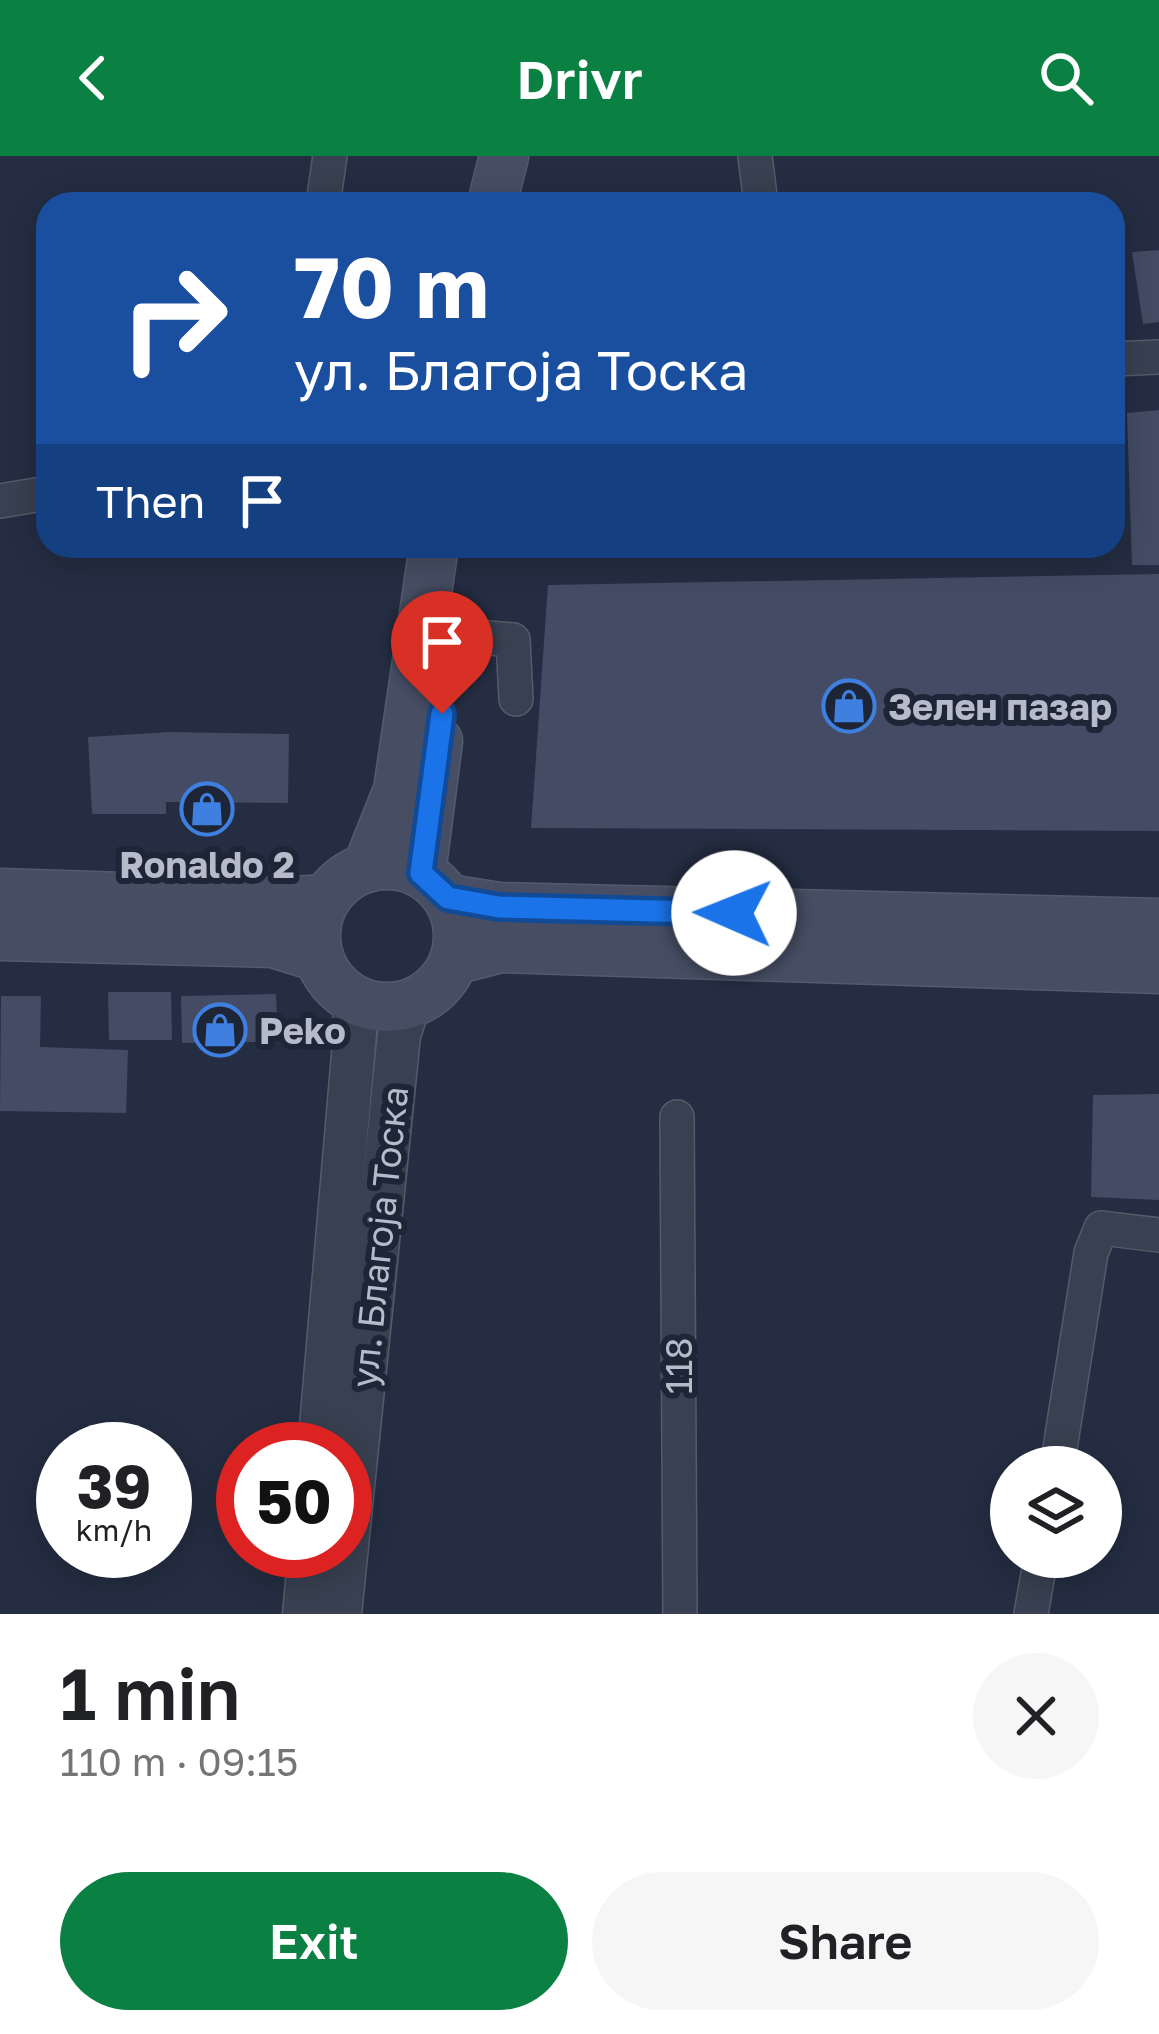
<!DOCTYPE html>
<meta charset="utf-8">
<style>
:root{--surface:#fff;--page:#f6f6f6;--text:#202124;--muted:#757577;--accent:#0b8043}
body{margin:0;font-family:"Golos Text",sans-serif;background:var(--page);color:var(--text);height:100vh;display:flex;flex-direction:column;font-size:45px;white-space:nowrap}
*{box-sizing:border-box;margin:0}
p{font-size:39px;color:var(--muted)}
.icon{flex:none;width:66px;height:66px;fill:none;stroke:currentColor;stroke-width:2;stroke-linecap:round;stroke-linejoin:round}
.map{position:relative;height:1458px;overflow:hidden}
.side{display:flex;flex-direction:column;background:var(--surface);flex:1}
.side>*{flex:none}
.guide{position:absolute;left:36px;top:36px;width:1089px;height:366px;border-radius:36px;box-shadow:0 6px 30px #0003;background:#1a4fa0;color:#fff;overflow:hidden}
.buttons{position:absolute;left:990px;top:1290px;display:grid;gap:24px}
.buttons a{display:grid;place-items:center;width:132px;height:132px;border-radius:50%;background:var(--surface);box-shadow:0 6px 30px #0003;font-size:60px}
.speed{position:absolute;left:36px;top:1266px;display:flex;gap:24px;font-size:60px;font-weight:700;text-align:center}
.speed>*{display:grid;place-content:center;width:156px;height:156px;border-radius:50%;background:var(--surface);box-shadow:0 6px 30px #0003;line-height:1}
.speed small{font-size:30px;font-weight:400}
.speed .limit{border:18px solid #d22;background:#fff;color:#111}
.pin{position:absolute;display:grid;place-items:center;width:102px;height:102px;color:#fff;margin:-123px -51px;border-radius:50% 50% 50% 0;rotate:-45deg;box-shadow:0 0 12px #0007}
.pin .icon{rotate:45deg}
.me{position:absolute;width:132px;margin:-66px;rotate:271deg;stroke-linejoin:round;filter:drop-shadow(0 0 9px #0008)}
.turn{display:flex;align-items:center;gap:42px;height:252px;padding:0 60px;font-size:54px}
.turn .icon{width:156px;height:156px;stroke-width:2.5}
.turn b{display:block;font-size:84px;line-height:102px}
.then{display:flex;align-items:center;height:114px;padding:0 60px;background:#0003;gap:24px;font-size:45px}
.round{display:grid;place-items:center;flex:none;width:126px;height:126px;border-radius:63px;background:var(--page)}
.head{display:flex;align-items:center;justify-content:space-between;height:204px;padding:0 60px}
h1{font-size:72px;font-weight:600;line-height:90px}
.primary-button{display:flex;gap:24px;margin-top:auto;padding:24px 60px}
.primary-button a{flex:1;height:138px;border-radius:72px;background:var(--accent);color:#fff;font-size:48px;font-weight:600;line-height:138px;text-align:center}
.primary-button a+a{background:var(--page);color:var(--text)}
header{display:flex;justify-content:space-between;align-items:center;height:156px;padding:0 60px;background:var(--accent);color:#fff;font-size:54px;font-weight:600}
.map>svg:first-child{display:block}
.building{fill:#434c64}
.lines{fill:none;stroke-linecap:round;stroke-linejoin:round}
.minor-casing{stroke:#545b6b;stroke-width:36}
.tertiary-casing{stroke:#545b6b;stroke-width:45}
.secondary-casing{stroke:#545b6b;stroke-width:51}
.minor{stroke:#394051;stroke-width:33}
.tertiary{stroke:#394051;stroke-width:42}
.secondary{stroke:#474e64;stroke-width:48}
.route-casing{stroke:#114b97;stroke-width:30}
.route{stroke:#1a73e8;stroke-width:21}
.labels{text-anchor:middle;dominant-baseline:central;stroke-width:12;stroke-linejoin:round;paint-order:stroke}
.poi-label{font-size:36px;font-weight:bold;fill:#b6bbcb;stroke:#1e2536;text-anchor:start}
.street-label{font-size:36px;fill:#b6bbcb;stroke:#1e2536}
</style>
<header><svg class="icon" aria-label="back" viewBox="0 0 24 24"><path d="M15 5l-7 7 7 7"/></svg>Drivr<svg class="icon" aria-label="search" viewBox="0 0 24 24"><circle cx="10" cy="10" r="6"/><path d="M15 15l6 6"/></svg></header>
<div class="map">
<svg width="1159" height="1458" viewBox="0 0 1159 1458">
<rect width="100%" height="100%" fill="#242d42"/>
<g class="building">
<path d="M1159 94V166L1143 168 1132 96Z"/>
<path d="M1159 254V409H1132L1127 257Z"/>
<path d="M1159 418V675L531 672 548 429Z"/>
<path d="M170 576 289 578 288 647 166 646V658H92L88 581Z"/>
<path d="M108 836H171L172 884H109Z"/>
<path d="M276 838 277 861H259L260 886 182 887 181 840Z"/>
<path d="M1 840H41L40 891 128 894 126 957 0 955Z"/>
<path d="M1159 938V1044L1091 1041 1093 939Z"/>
</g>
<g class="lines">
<g class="minor-casing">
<g id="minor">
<path d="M755 0 761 48"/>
<path d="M323 48 330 0"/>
<path d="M1113 203 1159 201"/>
<path d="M0 345 48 337"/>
<path d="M454 479 513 484 516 543"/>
<path d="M677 961 680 1458"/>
<path d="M1057 1311 1091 1097 1101 1072 1159 1079"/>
<path d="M1031 1458 1041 1401"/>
</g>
</g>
<g class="tertiary-casing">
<g id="tertiary">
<path d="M319 1293 355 876 354 843"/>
<path d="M304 1458 310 1395"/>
<path d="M340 1458 399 879 409 848"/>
</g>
</g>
<g class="secondary-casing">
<g id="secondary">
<path d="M492 48 504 0"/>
<circle cx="387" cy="780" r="71"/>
<path d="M367 712 398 634 434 390"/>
<path d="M421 717 438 585"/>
<path d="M0 737 276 746 326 743"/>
<path d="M448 743 499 751 1159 767"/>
<path d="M0 780 273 787 319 801"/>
<path d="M454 804 500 792 1159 813"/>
</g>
</g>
<use href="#minor" class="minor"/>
<use href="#tertiary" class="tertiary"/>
<use href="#secondary" class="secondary"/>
</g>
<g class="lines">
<g class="route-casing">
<path id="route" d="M442 558 421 717 448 742 499 751 734 757"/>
</g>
<use href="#route" class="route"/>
</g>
<defs>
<g id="shop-ring" transform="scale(2.7)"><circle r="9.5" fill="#1e2536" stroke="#3f7fe0" stroke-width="1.5"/><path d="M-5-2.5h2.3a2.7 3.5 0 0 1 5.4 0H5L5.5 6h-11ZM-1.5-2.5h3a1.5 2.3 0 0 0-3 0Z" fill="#3f7fe0"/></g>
</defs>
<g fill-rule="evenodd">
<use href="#shop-ring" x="849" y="550"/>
<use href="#shop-ring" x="207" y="653"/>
<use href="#shop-ring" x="220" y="874"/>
</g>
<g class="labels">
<g class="poi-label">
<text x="888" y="550">Зелен пазар</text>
<text x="207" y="708" text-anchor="middle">Ronaldo 2</text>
<text x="259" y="874">Peko</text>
</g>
<g class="street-label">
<text transform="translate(379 1081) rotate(-84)">ул. Благоја Тоска</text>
<text transform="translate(678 1210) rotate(-90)">118</text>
</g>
</g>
</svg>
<div class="buttons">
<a><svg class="icon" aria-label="layers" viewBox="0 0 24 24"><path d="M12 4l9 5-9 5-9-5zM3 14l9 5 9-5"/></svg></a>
</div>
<div class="speed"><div>39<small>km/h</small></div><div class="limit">50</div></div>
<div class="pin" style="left:442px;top:558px;background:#d93025"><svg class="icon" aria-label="arrive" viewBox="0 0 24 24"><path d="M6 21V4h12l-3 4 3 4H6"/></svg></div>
<svg class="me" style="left:734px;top:757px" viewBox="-20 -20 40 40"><circle r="19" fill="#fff"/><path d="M0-13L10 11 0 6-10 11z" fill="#1a73e8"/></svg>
<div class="guide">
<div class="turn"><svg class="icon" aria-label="right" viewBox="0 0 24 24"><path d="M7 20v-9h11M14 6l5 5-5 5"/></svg><div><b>70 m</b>ул. Благоја Тоска</div></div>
<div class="then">Then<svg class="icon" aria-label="arrive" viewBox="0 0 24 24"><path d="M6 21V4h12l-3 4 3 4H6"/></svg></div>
</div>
</div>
<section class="side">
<div class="head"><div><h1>1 min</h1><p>110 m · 09:15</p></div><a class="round"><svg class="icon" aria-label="close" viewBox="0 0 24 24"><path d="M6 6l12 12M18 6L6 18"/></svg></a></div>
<div class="primary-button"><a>Exit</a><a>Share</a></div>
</section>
